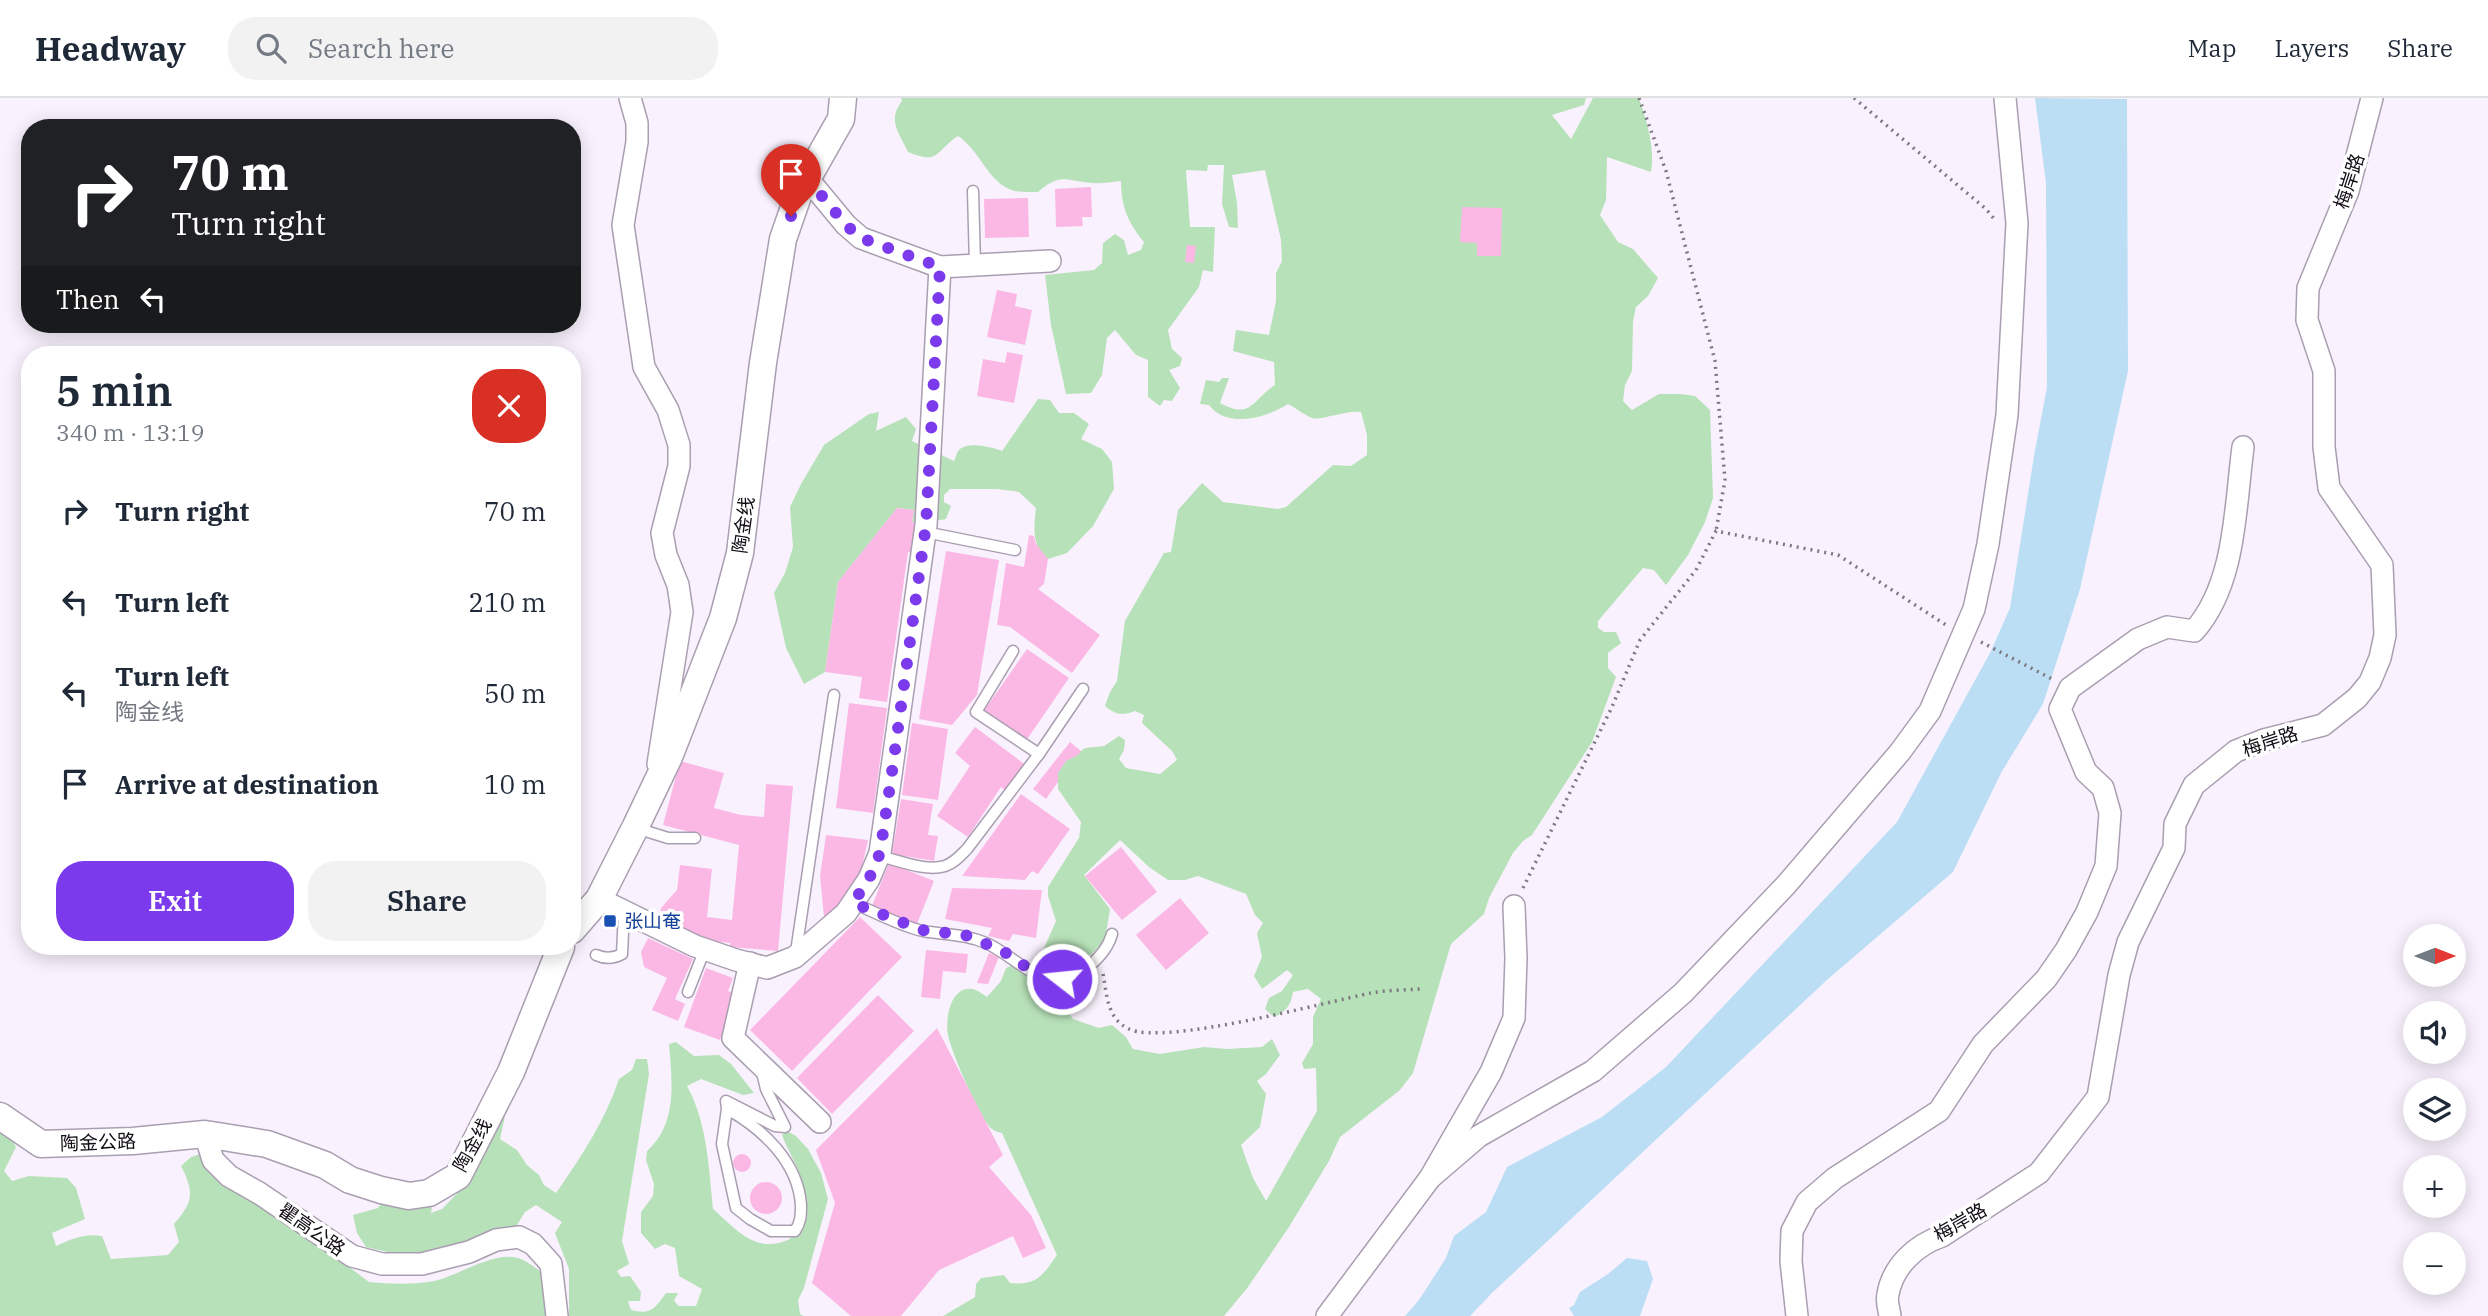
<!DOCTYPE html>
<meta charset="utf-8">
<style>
:root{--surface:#fff;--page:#f2f2f3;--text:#1f2937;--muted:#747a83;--line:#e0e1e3;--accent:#7c3aed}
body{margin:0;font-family:"IBM Plex Serif","Noto Sans SC",serif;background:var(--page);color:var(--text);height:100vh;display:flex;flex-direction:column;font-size:26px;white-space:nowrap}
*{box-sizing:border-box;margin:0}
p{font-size:23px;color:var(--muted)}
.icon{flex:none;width:38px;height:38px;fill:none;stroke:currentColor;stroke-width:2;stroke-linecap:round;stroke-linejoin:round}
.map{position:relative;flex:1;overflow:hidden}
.details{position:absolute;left:21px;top:248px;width:560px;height:609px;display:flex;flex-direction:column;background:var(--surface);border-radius:28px;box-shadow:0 4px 18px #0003}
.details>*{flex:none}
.banner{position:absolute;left:21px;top:21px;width:560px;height:214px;border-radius:28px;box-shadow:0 4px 18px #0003;background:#202124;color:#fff;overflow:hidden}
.needle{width:46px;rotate:90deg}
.buttons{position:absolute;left:2403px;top:826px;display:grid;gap:14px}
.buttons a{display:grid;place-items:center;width:63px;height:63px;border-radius:50%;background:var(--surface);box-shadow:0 4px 18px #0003;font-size:35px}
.pin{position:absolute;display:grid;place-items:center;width:60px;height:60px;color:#fff;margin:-72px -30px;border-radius:50% 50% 50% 0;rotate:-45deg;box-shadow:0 0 7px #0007}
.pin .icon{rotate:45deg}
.me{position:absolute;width:77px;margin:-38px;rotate:286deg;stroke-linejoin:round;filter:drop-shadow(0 0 5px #0008)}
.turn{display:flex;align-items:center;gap:24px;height:147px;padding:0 35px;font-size:32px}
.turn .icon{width:91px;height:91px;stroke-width:2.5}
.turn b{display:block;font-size:49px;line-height:60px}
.then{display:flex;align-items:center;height:66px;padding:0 35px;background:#0003;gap:14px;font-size:26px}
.round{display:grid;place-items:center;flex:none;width:74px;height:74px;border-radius:28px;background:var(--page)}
.head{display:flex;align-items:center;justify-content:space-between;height:119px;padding:0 35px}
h1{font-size:42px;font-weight:600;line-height:52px}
.primary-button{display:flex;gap:14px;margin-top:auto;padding:14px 35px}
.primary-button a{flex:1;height:80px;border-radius:28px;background:var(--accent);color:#fff;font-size:28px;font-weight:600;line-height:80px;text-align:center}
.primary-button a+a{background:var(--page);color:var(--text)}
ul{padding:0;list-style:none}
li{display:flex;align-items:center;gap:21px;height:91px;padding:0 35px}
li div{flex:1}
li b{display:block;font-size:26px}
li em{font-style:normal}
header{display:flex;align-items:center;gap:42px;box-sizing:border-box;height:98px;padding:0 35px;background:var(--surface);border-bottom:2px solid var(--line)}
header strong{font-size:33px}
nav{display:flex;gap:38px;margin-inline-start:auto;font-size:24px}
.search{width:490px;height:63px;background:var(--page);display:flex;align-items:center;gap:18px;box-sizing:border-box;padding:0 24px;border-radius:28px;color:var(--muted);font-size:26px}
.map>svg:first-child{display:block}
.green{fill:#b7e1b8}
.water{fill:#bbdef4}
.building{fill:#fbb8e5}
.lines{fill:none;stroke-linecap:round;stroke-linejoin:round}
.service-casing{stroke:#aa9eb1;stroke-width:13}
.minor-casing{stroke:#aa9eb1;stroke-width:24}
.tertiary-casing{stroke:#aa9eb1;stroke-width:29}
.path{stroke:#7d7780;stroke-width:3.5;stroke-dasharray:2 5;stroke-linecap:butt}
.service{stroke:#fff;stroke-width:10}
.minor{stroke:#fff;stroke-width:21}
.tertiary{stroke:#fff;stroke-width:26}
.route{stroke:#7c3aed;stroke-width:12;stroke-dasharray:0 21.6}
.transit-dot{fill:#1a4fb4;stroke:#fff;stroke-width:2.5}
.labels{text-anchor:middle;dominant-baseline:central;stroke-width:7;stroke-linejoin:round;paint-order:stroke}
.street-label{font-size:19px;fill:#120e14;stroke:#fff}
.transit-label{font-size:19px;fill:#164399;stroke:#fff;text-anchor:start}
</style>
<header>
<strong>Headway</strong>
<div class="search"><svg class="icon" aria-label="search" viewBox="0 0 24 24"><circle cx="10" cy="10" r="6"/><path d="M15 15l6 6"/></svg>Search here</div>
<nav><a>Map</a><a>Layers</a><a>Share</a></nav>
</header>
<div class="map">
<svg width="2488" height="1218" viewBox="0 0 2488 1218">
<rect width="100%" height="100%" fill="#f9f2fe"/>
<g class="green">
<path d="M901 0H1586L1584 7 1552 17 1571 41 1593 0H1639C1647 25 1655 48 1651 74L1607 59 1606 102 1600 117 1618 144 1633 151 1658 180 1648 198 1636 209 1633 224 1632 273 1625 287 1623 303 1632 312 1659 296H1680L1695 298 1710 312 1713 400 1705 424 1688 457 1666 487 1654 472 1643 470 1598 523V530L1604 534H1616L1621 545 1608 555V570L1616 579 1592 644 1532 737 1523 743 1513 755 1489 800 1484 816 1451 846 1413 975 1400 992 1340 1039 1329 1063 1289 1129 1248 1189 1224 1218H943L975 1199 976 1186 981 1180 1004 1177 1010 1185C1037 1188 1043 1177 1057 1157L1002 1035C998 1034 994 1033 992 1031 980 1021 951 953 948 937 945 922 950 887 973 891 977 892 983 896 987 899L1001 883 1006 870 1015 866 1057 899 1073 921 1099 930 1112 927 1126 939 1133 951 1160 956 1204 949 1227 951 1262 949 1272 941 1280 957 1266 976 1257 983 1266 996 1260 1029 1241 1047 1253 1080 1266 1103 1317 1013 1316 970 1304 971 1302 965 1313 946V919L1321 901 1308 891 1293 894C1291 907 1286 914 1274 919L1265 911 1269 900 1282 893 1293 877 1287 872 1262 891 1254 878 1262 859 1257 835 1263 825 1255 817 1246 796 1198 778 1185 782H1168L1149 769 1120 742 1084 777 1110 811 1105 842 1092 856 1056 874 1047 869 1041 857 1056 823 1048 798V789L1079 740 1081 724 1058 691V675L1066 663 1085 650 1104 648 1119 638 1125 642 1124 652 1119 661 1126 670 1160 676 1177 662 1173 654 1142 625 1144 617 1135 613C1122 618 1116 617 1105 608L1110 594 1117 583 1125 523 1164 455 1171 454 1178 412 1202 385 1223 404 1278 411 1286 409 1333 367 1351 368 1367 357V337L1361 314C1346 312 1320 323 1312 320 1304 317 1296 310 1288 306 1266 320 1227 331 1209 307L1200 306 1206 282 1219 284 1222 280H1229L1220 305C1252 322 1252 302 1275 287L1274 264 1233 253 1236 232 1269 237 1276 203V175L1282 163 1281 142 1265 72 1232 77 1237 105 1238 130 1229 129 1222 106 1224 67H1208L1207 73 1186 72 1190 129H1215L1213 174 1203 172 1199 189 1168 232 1172 251 1182 260 1180 268 1169 272 1180 290 1172 303 1164 302 1160 308 1148 299V262L1136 257 1115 232 1107 240 1102 277 1091 295 1066 296 1051 227 1045 177 1094 172 1102 165 1103 145 1115 136 1124 142 1128 157 1141 152 1144 144C1128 125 1121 108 1121 83 1111 84 1101 86 1092 85 1066 83 1061 74 1038 94 1031 94 1022 94 1015 93 989 87 980 52 958 38 934 54 940 67 908 54 899 34 887 23 902 3Z"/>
<path d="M1038 301 1050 302 1059 315H1074L1089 326 1081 341 1102 351 1112 364 1114 391 1093 428 1067 455 1048 461C1031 448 1034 429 1036 410L1019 394 997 391H950L944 397V404L951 408 946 421 923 425 912 424 914 412 897 410 838 484 825 574 804 586 786 550 774 495 785 475 793 449 790 409 801 386 824 347 869 316 879 314 876 333 906 319 916 331 912 343 954 363C956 360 956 355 959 352 968 343 992 349 1002 353Z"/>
<path d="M676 944 694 958 719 957 731 966 754 995 743 997 701 981 687 988C707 1024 709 1070 713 1111 737 1132 756 1157 790 1141 798 1121 808 1098 800 1077 795 1063 787 1051 782 1037L787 1033 796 1038 808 1051 821 1075 828 1101 804 1190 798 1202 800 1216 803 1218H569V1171L555 1135 562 1124 536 1107 525 1114 517 1127 428 1157H401L366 1149 357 1135 353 1117 378 1110 383 1103 432 1109 431 1115 442 1111 473 1079 494 1022 505 1018 500 1041 517 1052 527 1067 539 1077 544 1087 556 1095C581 1059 605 1023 619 981L632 972 636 961H647L649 976 622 1143 629 1166 617 1173 621 1179 630 1178 641 1194 640 1203H628L631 1212C650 1217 655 1211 666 1195H678L674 1203 679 1208H696L702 1191 679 1178 675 1150 665 1146 655 1151 641 1135V1114L653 1098 654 1086 646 1062 647 1053C678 1025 672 983 669 946Z"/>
<path d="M0 1031 9 1037 16 1049 4 1073 12 1083 29 1078 67 1080 76 1090 85 1121 52 1135 56 1148C71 1141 85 1135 102 1138L111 1161 168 1157 179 1144 174 1126C194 1103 194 1094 181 1068L191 1059 200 1056 369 1184C390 1186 413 1187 434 1183 458 1178 493 1153 518 1160 526 1162 535 1170 542 1174L547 1207 546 1218H0Z"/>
</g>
<g class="water">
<path d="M2035 0 2127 1 2128 273 2080 491 2043 606 2001 675 1953 774 1828 881 1493 1194 1470 1218H1405L1419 1202 1446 1160 1454 1138 1486 1114 1507 1069 1602 1019 1666 969 1897 724 1990 555 2010 510 2034 358 2047 289 2046 85Z"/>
<path d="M1627 1160 1647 1163 1653 1181 1640 1218H1574L1569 1210 1574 1207 1580 1194 1608 1176Z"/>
</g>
<g class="building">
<path d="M1091 89 1092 119H1082L1083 128 1056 129 1055 91Z"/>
<path d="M1028 100 1029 139 985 140 984 101Z"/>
<path d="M1462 109 1502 110 1501 158H1477V145L1460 144Z"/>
<path d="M1187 147 1196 148 1194 165 1185 164Z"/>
<path d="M997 192 1017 196 1015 208 1032 212 1025 247 987 239Z"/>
<path d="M1007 254 1023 257 1014 305 977 298 983 261 1005 265Z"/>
<path d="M897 410 914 412 912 424 923 425 919 456 908 454 887 604 859 600 862 579 825 574 838 484Z"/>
<path d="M1029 437 1034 438 1036 446 1048 461 1044 486 1038 491 1100 537 1072 575 1010 529 997 527 1006 465 1024 469Z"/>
<path d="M946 453 999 462 977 597 952 627 919 621Z"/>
<path d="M1027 551 1069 580 1026 643 983 614Z"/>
<path d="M849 605 887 610 873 715 836 710Z"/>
<path d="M912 625 948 631 938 702 902 697Z"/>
<path d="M975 629 1027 668 1007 694 1001 689 968 739 937 718 970 668 955 655Z"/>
<path d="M1070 644 1081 653 1078 657 1066 663 1058 675V684L1046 701 1033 691Z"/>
<path d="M680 663 724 675 714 710 741 717 764 719 766 686 793 688 778 853 730 849V845L702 842 660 819 661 810 677 792 680 767 712 771 707 819 732 822 739 747 663 727Z"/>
<path d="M1021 696 1070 731 1038 776 1032 773 1025 782 962 778Z"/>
<path d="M901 701 933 706 928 737 938 738 934 763 892 756Z"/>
<path d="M826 737 868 742 859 782 837 820 824 819 820 778Z"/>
<path d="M1121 749 1157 794 1122 822 1085 778Z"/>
<path d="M889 765 934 783 917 826 872 808Z"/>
<path d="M952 790 1042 792 1036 840 1013 836 1009 843 988 838 992 830 945 821Z"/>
<path d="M1180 800 1209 835 1166 872 1136 837Z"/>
<path d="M860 819 902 859 792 973 750 932Z"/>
<path d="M648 840 693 861 675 901 685 906 678 923 652 912 667 880 644 869 641 854Z"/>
<path d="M926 852 968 856 966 875 943 873 940 901 921 899Z"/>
<path d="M989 855 999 859 988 886 977 885Z"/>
<path d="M706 870 733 880 728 893 737 896 720 942 684 929Z"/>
<path d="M878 897 914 933 832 1016 797 980Z"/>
<path d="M937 930 1003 1057 989 1069 1031 1117 1046 1150 1023 1160 1013 1138 939 1172 901 1218H851L812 1185 835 1105 816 1052Z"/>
<circle cx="742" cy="1065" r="9"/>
<circle cx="766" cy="1100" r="16"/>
</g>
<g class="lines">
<g class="service-casing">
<g id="service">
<path d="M973 93 975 167"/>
<path d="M925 434 1015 452"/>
<path d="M1039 656 1083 591"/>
<path d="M636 730 668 740H695"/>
<path d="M879 758C898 762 925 774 945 768 954 765 960 758 967 751L1039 656 976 614 1013 553"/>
<path d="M853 805C875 814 900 828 923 833 946 837 964 836 986 845 1007 854 1031 879 1052 882 1076 885 1106 858 1112 836"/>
<path d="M796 854 834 597"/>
<path d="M596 857C605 861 613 861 622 856L624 814"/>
<path d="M688 894 705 851"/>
<path d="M727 1011C763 1031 798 1064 801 1107 801 1117 801 1124 795 1133H771L750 1121 736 1110 722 1046 727 1011 726 1003 775 1028 785 1029 766 991 762 974"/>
</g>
</g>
<g class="minor-casing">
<g id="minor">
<path d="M630 0 637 25V44L623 127 644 269 668 312 679 347V368L662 435 666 457 678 487 682 514 658 666"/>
<path d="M940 169 1050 163"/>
<path d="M599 801 695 848 736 862 767 870 795 859 846 815 869 781 880 755 926 427 940 169 861 140 846 127 807 80"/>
<path d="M750 865 733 940 820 1024"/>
<path d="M205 1036 213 1062 229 1078 259 1095 352 1158 382 1166H422L469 1154 496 1142 519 1139 533 1146 551 1166 557 1218"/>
<path d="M1430 1080 1479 1038 1593 973 1683 895 1786 787 1900 654 1930 613 1974 511 1988 446 2007 317 2017 125 2005 0"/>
<path d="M1327 1218 1430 1080 1491 974 1514 920 1516 860 1514 808"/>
<path d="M1797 1218 1791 1163 1792 1133 1807 1104 1835 1080 1939 1013 1983 946 2046 881 2066 852 2087 814 2106 768 2110 715 2103 690 2086 674 2060 611 2070 590 2138 541 2167 529 2194 533C2236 486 2235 409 2243 349"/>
<path d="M1890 1218C1889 1211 1886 1203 1888 1196 1893 1168 1916 1147 1942 1138L2039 1075 2098 999 2119 877 2128 844 2174 750 2175 726 2194 687 2236 653 2264 642 2323 627 2357 600 2370 584 2380 560 2385 537 2382 467 2329 390 2324 349V273L2307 222 2308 190 2348 93 2372 0"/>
</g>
</g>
<g class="tertiary-casing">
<g id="tertiary">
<path d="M572 832 599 801 635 730 669 659 723 520 740 455 763 265 783 141 799 95 841 21 843 0"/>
<path d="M0 1018 41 1046 133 1043 205 1036 267 1046 325 1067 350 1082 381 1092 409 1098 429 1095 458 1078 511 974 561 849"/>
</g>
</g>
<g class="path">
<path d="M1639 0 1666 73 1715 263 1725 382 1716 433"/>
<path d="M1854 0 1986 111 1995 122"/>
<path d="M1981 544 2052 581"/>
<path d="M1523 790 1612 609 1640 542 1696 472 1716 433 1838 457 1946 527"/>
<path d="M1103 876C1107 897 1107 921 1129 931 1164 948 1326 904 1371 895 1387 892 1404 892 1420 891"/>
</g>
<use href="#service" class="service"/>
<use href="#minor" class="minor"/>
<use href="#tertiary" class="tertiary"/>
</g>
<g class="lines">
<path class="route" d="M791 118 799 95 807 80 846 127 861 140 940 169 926 427 891 681 880 755 869 781 853 805 922 832 965 837 1003 853 1035 875 1052 882 1062 881"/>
</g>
<rect class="transit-dot" x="603" y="816" width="14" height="14" rx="3.5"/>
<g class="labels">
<g class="street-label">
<text transform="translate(2349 83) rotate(-72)">梅岸路</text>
<text transform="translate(743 427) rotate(-82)">陶金线</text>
<text transform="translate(2270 643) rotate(-18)">梅岸路</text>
<text transform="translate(98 1044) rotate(-2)">陶金公路</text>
<text transform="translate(472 1047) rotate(-61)">陶金线</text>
<text transform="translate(1960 1124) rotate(-30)">梅岸路</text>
<text transform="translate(312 1131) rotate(35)">瞿高公路</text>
</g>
<g class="transit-label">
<text x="624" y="823">张山奄</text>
</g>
</g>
</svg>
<div class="buttons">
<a><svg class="needle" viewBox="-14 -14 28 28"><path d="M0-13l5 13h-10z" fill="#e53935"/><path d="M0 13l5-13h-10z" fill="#747a83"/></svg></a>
<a><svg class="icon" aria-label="sound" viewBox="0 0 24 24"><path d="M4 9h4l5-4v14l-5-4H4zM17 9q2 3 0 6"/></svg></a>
<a><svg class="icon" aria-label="layers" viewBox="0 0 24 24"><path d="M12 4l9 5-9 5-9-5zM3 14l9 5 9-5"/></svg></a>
<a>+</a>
<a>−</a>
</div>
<div class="pin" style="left:791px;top:118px;background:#d93025"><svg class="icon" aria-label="arrive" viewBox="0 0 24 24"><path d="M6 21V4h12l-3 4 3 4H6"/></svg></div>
<svg class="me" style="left:1062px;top:881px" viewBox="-20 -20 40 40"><circle r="17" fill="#7c3aed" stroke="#fff" stroke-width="3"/><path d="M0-11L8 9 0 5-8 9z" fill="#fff"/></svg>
<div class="banner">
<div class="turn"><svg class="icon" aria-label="right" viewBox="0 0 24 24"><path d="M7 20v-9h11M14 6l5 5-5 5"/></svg><div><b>70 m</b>Turn right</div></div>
<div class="then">Then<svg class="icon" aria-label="left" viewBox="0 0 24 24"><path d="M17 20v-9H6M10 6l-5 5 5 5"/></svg></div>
</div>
<section class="details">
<div class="head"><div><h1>5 min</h1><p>340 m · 13:19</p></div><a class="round" style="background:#d93025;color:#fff"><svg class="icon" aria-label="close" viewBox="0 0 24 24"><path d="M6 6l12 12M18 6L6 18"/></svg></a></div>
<ul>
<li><svg class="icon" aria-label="right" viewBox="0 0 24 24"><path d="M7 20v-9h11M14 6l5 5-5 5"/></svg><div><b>Turn right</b></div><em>70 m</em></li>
<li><svg class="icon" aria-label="left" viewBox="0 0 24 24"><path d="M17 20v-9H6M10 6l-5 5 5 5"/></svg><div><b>Turn left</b></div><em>210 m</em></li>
<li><svg class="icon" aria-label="left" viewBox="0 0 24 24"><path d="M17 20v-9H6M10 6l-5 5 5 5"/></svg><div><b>Turn left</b><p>陶金线</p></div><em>50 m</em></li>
<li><svg class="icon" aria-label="arrive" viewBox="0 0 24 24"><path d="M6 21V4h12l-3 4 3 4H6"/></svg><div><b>Arrive at destination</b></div><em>10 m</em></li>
</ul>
<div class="primary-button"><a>Exit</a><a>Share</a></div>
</section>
</div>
